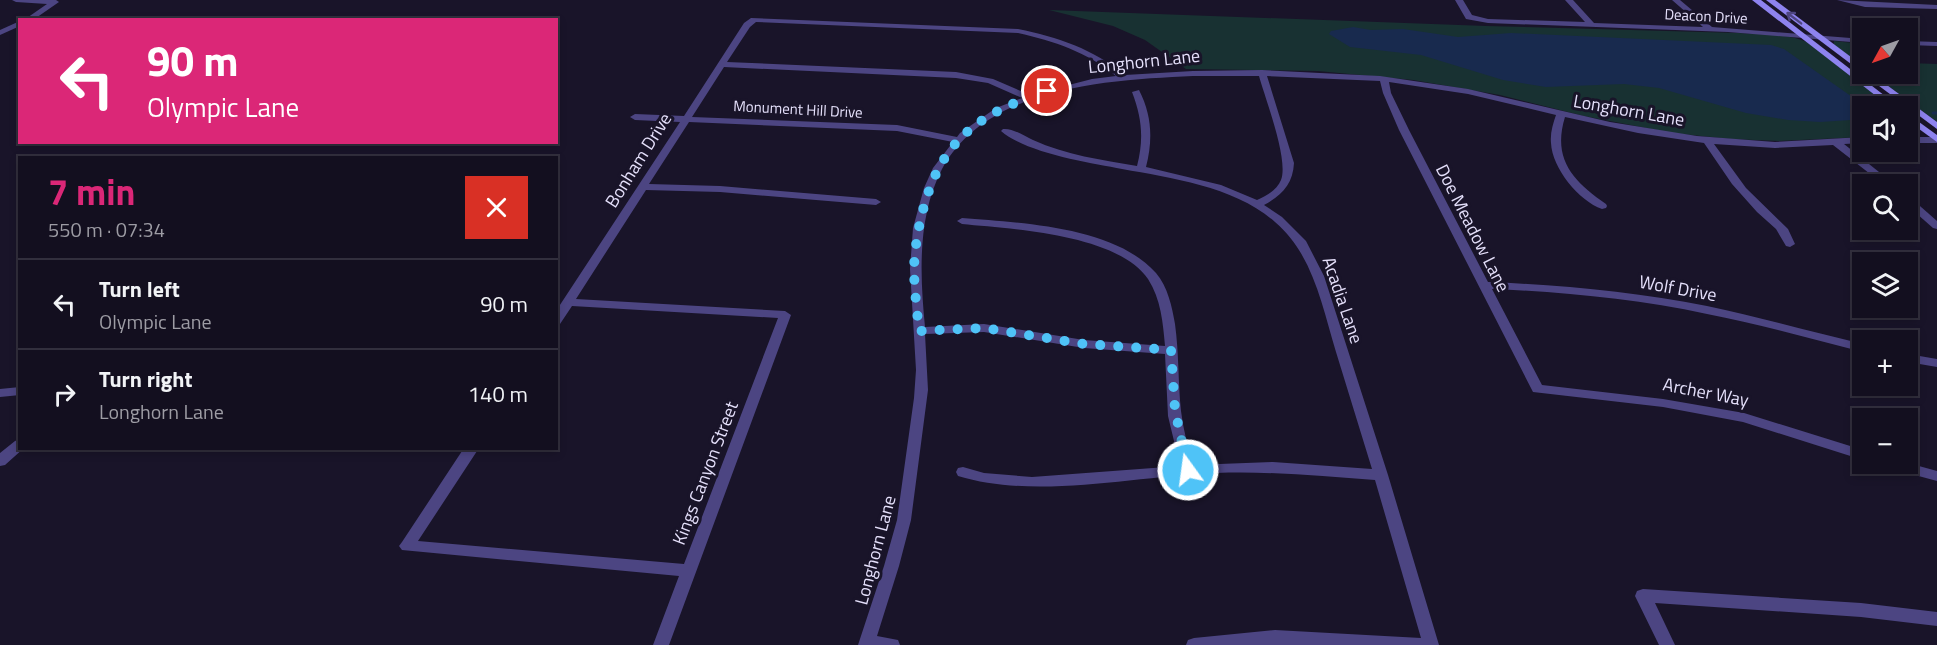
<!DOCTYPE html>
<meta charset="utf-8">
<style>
:root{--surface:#130f1f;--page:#201d2c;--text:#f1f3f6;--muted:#9d9ca4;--line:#322f3d;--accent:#db2777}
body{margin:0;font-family:"Titillium Web",sans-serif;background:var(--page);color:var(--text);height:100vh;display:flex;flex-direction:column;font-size:22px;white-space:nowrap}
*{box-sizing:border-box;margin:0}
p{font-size:20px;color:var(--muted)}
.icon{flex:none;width:33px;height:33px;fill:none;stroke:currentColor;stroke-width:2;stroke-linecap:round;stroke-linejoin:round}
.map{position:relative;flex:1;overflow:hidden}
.sheet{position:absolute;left:18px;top:156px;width:540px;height:294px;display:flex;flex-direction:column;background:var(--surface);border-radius:0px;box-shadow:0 3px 9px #0003,0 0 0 2px var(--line)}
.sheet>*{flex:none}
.banner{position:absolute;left:18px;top:18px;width:540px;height:126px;border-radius:0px;box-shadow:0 3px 9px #0003,0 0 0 2px var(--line);background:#db2777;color:#fff;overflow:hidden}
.needle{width:39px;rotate:230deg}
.buttons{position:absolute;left:1852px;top:18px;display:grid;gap:12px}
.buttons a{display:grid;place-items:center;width:66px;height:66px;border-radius:0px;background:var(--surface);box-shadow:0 3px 9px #0003,0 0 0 2px var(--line);font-size:30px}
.pin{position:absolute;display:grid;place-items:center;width:51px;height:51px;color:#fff;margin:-26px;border:3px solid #fff;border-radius:50%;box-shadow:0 2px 6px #0007}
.me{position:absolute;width:66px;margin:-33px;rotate:346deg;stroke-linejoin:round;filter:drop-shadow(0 0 4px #0008)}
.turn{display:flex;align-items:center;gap:21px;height:126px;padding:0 30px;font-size:27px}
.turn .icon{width:78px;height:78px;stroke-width:2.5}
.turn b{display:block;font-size:42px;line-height:51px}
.round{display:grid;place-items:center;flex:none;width:63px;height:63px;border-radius:0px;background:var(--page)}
.overview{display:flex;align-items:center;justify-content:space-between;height:102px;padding:0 30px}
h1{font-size:36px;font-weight:700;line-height:45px;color:var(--accent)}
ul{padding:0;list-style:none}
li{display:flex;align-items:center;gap:18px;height:90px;padding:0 30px;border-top:2px solid var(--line)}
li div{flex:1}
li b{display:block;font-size:22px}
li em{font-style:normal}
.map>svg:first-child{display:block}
.green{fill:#183132}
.water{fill:#182a4e}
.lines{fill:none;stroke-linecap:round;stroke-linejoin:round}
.stream{stroke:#182a4e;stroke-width:3}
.minor{fill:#4c4582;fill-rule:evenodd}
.secondary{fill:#8e83ef;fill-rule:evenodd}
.oneway{stroke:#4e4682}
.route{stroke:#4fc3f7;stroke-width:10;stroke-dasharray:0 18}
.labels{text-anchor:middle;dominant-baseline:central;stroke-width:6;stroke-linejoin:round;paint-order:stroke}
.far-street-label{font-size:15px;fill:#e5e0fb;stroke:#191429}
.street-label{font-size:18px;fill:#e5e0fb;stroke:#191429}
</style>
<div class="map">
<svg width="1937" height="645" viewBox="0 0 1937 645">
<rect width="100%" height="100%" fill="#191429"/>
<g class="green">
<path d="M1049 10 1486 26 1739 33C1761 35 1791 33 1810 44L1890 106H1863V137L1779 141 1731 139 1672 133 1584 116 1500 95 1413 80 1318 71 1186 69 1145 40 1113 26Z"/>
<path d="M1834 41 1863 44V67L1834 45Z"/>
<path d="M1908 63 1937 64V122L1872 74H1908Z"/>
</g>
<path class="water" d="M1353 27 1371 30 1403 29 1458 37 1511 33 1771 45 1784 49 1855 99 1863 108 1862 116 1851 120 1820 122 1788 120 1746 113 1659 88 1624 84 1546 87 1503 80 1421 55 1350 47 1329 34 1331 31Z"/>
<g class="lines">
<g class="stream">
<path d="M1860 105 1871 106"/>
<path d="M1933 113H1937"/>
</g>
<g class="minor">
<path d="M12 0H56L59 2 33 20H24L47 4 16 2Z"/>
<path d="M1455 0H1463L1472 15 1488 19 1585 22 1565 0H1573L1594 23 1703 27 1672 0H1680L1712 27 1863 39V43L1728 32 1488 23 1466 19Z"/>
<path d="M1837 0 1937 5V9L1865 7Z"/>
<path d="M751 18 1018 29C1058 37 1093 49 1125 75L1193 71 1262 70 1380 76 1468 89 1610 122 1697 136 1775 142 1863 137V143L1844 144 1894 184H1883L1833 145 1775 148 1714 144 1746 188 1788 229 1795 244 1790 247 1786 246 1776 229 1757 212 1732 184 1704 143 1638 133 1565 117C1552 159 1573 181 1606 204L1607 206 1606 208 1602 209C1579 201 1552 168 1551 143 1550 133 1553 124 1556 115L1468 94 1389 82 1391 93 1409 130 1488 282C1561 285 1635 292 1707 306 1759 317 1811 332 1863 344V352C1811 339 1759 324 1707 314 1636 299 1564 292 1492 289L1542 385 1663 399 1744 413 1863 450V460L1743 422 1663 407 1533 392 1399 130 1383 93 1380 81 1267 76 1294 163C1293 184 1282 195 1264 205L1282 217 1306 241 1324 276 1388 475 1439 645H1186L1188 640 1194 638 1275 630 1421 638 1375 480C1322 476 1269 471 1216 473 1134 476 1037 500 958 476L956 472 958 468 963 467 984 473 1032 477 1180 466 1168 416 1165 354 1084 348 984 332 925 334 928 390 911 520 899 566 877 636 898 640 900 645H858L884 566 897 520 914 398 916 370 910 269 913 228 924 188 933 168 953 142 897 131 689 122 649 184 720 186 876 199 881 202 876 205 720 192 646 190 576 299 785 311 791 315 669 645H653L679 576 402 550 399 546 402 542 464 448H479L418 541 684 564 778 318 572 306 560 324 556 325V311L680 122 635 120 630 117 635 114 684 116 744 23ZM756 22 1018 33C1054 41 1087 52 1116 76L1092 79 1030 95 993 79 956 72 727 62 750 27ZM724 67 956 78 988 83 1022 98 996 108 960 133 957 137 897 125 692 117ZM1193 76H1259C1265 98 1289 160 1281 180 1277 190 1266 196 1257 200L1221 185 1146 167C1153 140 1152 115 1139 90L1132 92C1142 118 1144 139 1137 166 1102 160 1066 155 1033 140 1024 136 1013 128 1003 129L1001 131C1026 153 1089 163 1122 169 1172 178 1236 187 1275 222 1313 254 1322 306 1336 352 1348 391 1360 430 1372 469L1273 462 1193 465C1188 447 1183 429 1181 411 1178 382 1179 353 1175 324 1172 307 1168 287 1156 273 1114 226 1021 223 962 218L957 221 962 224C1012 229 1117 234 1148 279 1161 299 1163 323 1165 346L1084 340 984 324 925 327C920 275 917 217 942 169 987 86 1109 80 1193 76Z"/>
<path d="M20 21V26L0 35V30Z"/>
<path d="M1908 41 1937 42V46L1908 45Z"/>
<rect x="1908" y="137" width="29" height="6"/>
<path d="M1908 198 1912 199 1937 221V229L1933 228 1908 206Z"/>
<path d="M1908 354 1937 359V367L1908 362Z"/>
<path d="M20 387V395L0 397V389Z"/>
<path d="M20 439V448H24L5 465 0 466V453L15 441Z"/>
<path d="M1908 463 1937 471V481L1889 468 1887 464Z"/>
<path d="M1643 589 1861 603 1937 612V626L1861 617 1655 603 1675 645H1659L1635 596 1637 591Z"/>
</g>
<g class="secondary">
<path d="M1752 0H1761L1898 106H1889Z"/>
<path d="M1766 0H1775L1863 66V73Z"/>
<path d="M1863 74H1872L1937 122V129Z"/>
<path d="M1908 114 1937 135V142L1908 121Z"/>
</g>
</g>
<defs><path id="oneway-shaft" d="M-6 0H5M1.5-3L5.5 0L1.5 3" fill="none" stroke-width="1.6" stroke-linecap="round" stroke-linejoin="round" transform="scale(1.5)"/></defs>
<use class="oneway" href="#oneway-shaft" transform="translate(1794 18) rotate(-143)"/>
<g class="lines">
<path class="route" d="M1047 91C982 113 945 136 925 203 919 223 915 246 914 267 914 288 917 310 919 331L984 328 1084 344 1171 350 1175 410 1188 470"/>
</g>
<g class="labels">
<g class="far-street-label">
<text transform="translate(1706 16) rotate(3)">Deacon Drive</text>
<text transform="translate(798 109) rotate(3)">Monument Hill Drive</text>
</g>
<g class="street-label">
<text transform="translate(1144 61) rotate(-6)">Longhorn Lane</text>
<text transform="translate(1629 110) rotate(10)">Longhorn Lane</text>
<text transform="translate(638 160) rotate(-58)">Bonham Drive</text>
<text transform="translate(1473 228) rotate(63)">Doe Meadow Lane</text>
<text transform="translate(1678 288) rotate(10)">Wolf Drive</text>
<text transform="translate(1343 300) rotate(71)">Acadia Lane</text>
<text transform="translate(1706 392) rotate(11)">Archer Way</text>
<text transform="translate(705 473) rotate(-69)">Kings Canyon Street</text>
<text transform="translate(875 550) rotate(-75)">Longhorn Lane</text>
</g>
</g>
</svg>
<div class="buttons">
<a><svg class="needle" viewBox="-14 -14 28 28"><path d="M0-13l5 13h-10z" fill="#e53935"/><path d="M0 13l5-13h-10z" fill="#9d9ca4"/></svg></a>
<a><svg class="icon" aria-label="sound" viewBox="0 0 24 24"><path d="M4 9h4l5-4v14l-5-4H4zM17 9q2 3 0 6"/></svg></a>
<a><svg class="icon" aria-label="search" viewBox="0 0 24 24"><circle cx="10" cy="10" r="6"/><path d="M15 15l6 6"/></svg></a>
<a><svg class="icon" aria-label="layers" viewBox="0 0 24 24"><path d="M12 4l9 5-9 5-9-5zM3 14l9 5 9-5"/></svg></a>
<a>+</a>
<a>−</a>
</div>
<div class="pin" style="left:1047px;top:91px;background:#d93025"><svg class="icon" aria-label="arrive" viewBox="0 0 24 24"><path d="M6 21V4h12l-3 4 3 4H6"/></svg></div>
<svg class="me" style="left:1188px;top:470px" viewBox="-20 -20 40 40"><circle r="17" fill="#4fc3f7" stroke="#fff" stroke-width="3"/><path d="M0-11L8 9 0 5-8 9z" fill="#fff"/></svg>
<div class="banner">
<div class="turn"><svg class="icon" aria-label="left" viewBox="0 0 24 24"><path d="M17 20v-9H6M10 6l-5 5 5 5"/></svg><div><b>90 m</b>Olympic Lane</div></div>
</div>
<section class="sheet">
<div class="overview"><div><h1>7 min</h1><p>550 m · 07:34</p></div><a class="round" style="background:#d93025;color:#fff"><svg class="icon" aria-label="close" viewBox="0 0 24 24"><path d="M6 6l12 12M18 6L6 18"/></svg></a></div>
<ul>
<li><svg class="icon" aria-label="left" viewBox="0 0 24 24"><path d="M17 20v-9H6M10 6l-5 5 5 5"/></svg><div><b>Turn left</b><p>Olympic Lane</p></div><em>90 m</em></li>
<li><svg class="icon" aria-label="right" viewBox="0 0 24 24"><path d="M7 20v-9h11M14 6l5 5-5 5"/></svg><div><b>Turn right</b><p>Longhorn Lane</p></div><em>140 m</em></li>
</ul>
</section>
</div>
